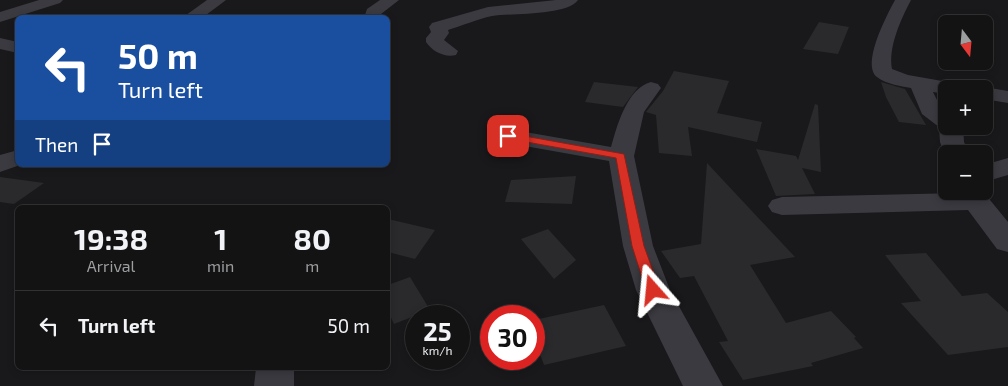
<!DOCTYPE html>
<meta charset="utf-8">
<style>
:root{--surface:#131314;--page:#1c1c1d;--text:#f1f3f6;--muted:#9d9ea0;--line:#323234}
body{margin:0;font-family:"Exo 2",sans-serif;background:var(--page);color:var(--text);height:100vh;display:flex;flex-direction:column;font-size:19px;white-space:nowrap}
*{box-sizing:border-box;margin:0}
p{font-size:16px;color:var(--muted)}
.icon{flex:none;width:28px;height:28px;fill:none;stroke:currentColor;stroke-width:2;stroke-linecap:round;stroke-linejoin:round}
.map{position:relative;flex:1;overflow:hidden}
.side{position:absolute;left:15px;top:205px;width:375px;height:165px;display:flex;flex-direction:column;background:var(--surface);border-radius:8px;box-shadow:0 2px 8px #0003,0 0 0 1px var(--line)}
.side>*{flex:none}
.banner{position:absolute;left:15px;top:15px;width:375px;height:152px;border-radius:8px;box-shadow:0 2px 8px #0003,0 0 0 1px var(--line);background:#1a4fa0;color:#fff;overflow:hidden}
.needle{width:32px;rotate:164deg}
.controls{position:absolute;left:938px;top:15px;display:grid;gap:10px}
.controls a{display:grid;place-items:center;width:55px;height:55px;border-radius:8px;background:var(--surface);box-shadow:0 2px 8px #0003,0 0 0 1px var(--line);font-size:25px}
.speed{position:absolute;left:405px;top:305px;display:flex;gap:10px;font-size:25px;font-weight:700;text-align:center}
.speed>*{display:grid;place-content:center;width:65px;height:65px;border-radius:50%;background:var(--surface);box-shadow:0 2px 8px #0003,0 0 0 1px var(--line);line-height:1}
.speed small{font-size:12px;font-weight:400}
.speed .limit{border:8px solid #d22;background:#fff;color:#111}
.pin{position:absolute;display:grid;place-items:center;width:42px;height:42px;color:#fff;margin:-21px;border-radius:10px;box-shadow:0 2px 8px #0006}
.me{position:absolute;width:55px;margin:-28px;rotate:342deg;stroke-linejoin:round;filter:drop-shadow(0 0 4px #0008)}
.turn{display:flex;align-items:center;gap:18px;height:105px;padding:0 20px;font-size:22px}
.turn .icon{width:65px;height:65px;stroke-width:2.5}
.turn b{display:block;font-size:35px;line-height:42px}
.then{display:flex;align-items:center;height:48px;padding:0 20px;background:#0003;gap:10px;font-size:19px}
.eta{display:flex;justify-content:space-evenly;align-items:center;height:85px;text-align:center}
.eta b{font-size:30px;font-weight:700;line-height:35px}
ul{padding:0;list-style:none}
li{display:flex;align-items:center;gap:15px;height:70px;padding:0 20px;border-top:1px solid var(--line)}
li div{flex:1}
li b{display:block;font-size:19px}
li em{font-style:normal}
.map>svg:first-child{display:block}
.building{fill:#2a292c}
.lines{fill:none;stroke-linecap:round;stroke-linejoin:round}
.minor{fill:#3a3a40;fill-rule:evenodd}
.route{fill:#d93025;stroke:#8d1f18}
</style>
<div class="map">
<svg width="1008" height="386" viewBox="0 0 1008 386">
<rect width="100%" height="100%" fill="#19191b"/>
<g class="building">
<path d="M819 22 849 27 838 54 803 49Z"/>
<path d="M674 71 729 81 717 113 762 122 757 142 688 127 692 156 659 153 656 115 646 112 663 91Z"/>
<path d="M594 82 638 87 623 107 585 102Z"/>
<path d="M881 82 905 89 926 125 899 122 886 97Z"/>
<path d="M815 104 818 105 821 172 802 168 815 194 776 196 756 149 796 156 798 160Z"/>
<path d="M707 163 795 257 750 265 786 323 831 311 856 337 854 338 863 348 811 363 813 366 743 380 719 342 728 341 694 276 680 278 661 251 701 244Z"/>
<path d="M576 176 572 204 505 202 511 180Z"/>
<path d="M0 177 44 183 14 204 0 202Z"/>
<path d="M388 219 435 230 415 259 388 252Z"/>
<path d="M548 229 576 260 554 279 521 239Z"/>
<path d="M926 253 962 296 987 293 1008 312V347L948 355 901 303 921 301 885 255Z"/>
<path d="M410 277 430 310 394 324 388 311V285Z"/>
<path d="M604 305 626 346 544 365 534 338V320Z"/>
</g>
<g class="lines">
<g class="minor">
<path d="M39 0H63L60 3 0 22V12Z"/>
<path d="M207 0H226L202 18H182Z"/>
<path d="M380 0H399L381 14 380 18H364L367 9Z"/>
<path d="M556 0H578C567 16 511 13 492 16 477 19 462 26 448 30L449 33 444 40 458 51 456 55C444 58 432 51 426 42V38L431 32 429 27 432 23 488 7Z"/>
<path d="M895 0H911C901 19 888 47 892 69L908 75 965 85 968 89H946V94L933 92 940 106 946 111V126H963L964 142 969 154H946V157L940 142 939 127 922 114 911 88C900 86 886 84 877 77 861 64 887 15 895 0Z"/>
<path d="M0 38 18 42V53L0 49Z"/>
<path d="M651 82 658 84 661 88 644 112 634 156 653 246 670 290 723 386H683L636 290 623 246 609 161 508 143 500 141 496 136 500 131 508 129 611 147C617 126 627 88 651 82Z"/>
<path d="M984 87 1008 91V103L984 99V89H976Z"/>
<path d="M18 150V165H20L0 172V155Z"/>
<path d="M1008 158V175L984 182V165Z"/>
<path d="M984 185 989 191 990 200 1008 222V252L997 249 968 210 782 215 772 212 768 206 772 200 782 197 961 193V191H984Z"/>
<path d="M256 368H294V386H254Z"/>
</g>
</g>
<path class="route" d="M508 133 624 154 644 246 660 290 658 294H648L646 290 632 246 616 158 504 138 503 136Z"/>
</svg>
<div class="controls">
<a><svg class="needle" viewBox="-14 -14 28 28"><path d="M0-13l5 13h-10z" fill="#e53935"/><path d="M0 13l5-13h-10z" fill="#9d9ea0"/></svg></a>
<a>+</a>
<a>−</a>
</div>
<div class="speed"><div>25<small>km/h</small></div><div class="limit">30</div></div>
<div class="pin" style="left:508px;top:136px;background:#d93025"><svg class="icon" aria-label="arrive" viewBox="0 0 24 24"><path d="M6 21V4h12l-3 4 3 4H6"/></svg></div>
<svg class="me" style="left:653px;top:290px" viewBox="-20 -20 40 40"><path d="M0-17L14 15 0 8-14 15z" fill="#d93025" stroke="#fff" stroke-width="4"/></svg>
<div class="banner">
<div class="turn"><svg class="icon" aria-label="left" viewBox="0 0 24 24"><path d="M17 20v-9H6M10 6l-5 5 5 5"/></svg><div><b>50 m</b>Turn left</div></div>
<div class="then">Then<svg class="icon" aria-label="arrive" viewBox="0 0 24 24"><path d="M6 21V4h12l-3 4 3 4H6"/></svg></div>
</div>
<section class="side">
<div class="eta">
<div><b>19:38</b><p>Arrival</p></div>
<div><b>1</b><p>min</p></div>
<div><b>80</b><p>m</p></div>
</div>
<ul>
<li><svg class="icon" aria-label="left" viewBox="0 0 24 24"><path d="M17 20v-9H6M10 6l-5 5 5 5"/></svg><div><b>Turn left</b></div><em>50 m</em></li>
</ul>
</section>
</div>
